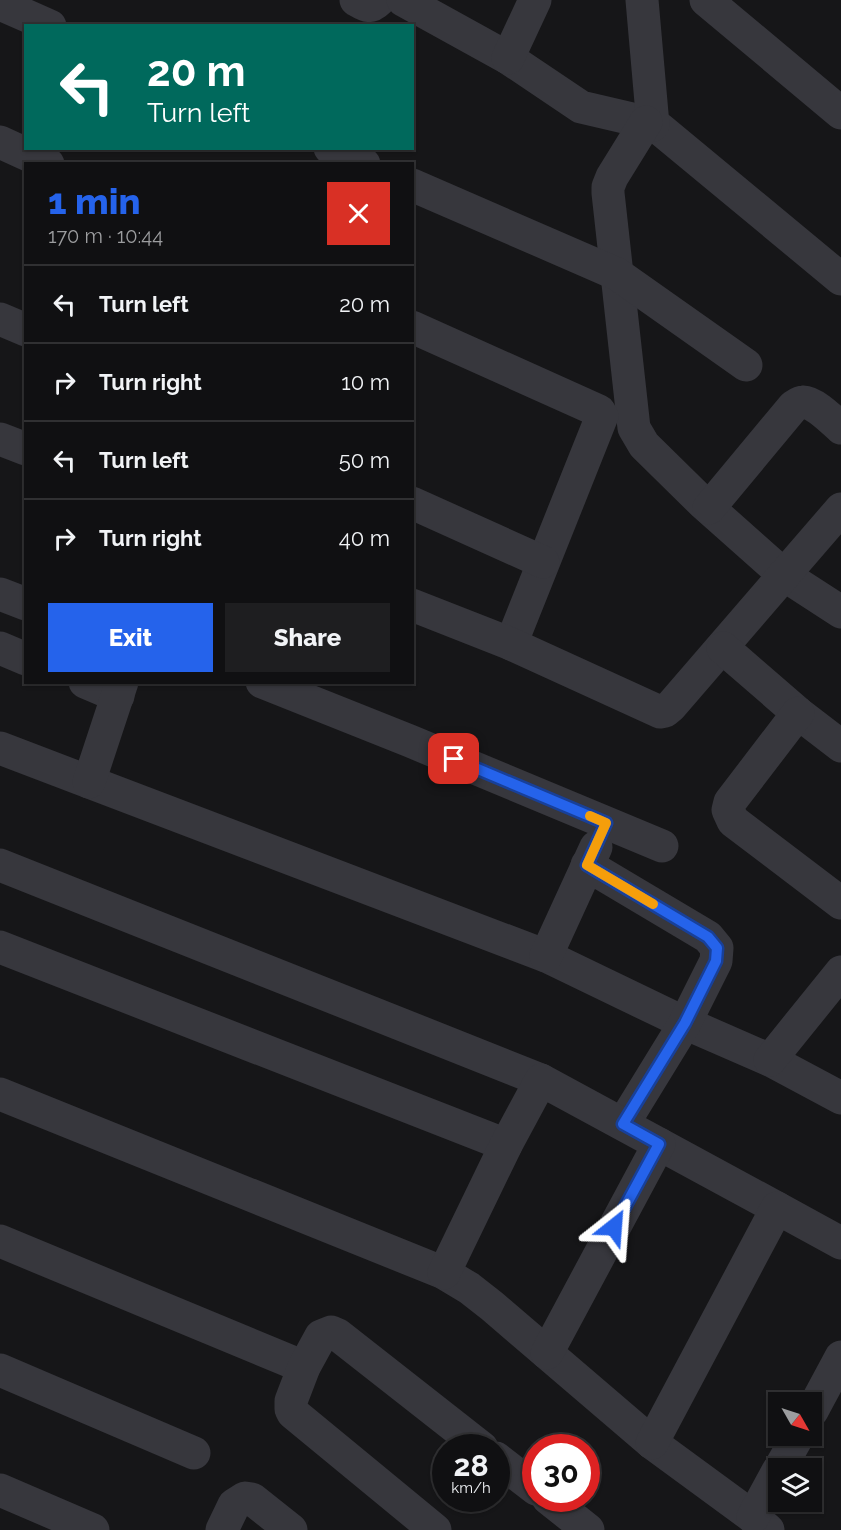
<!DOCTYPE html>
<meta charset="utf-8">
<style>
:root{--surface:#101012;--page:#1e1e20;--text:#f1f3f6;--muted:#9c9d9f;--line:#303032;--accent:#2563eb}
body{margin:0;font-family:Raleway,sans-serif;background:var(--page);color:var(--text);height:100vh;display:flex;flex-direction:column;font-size:22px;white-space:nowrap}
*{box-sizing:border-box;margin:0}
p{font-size:20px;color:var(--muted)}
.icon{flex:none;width:33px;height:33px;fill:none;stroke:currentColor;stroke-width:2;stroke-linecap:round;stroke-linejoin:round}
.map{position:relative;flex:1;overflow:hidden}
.drawer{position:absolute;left:24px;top:162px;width:390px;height:522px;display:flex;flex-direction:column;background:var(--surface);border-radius:0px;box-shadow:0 2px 4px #0004,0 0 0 2px var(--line)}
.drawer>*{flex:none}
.banner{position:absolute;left:24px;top:24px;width:390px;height:126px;border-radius:0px;box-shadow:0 2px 4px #0004,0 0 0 2px var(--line);background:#00695c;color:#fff;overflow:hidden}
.needle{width:39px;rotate:129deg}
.controls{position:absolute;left:768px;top:1392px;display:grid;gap:12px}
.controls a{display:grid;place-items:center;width:54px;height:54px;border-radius:0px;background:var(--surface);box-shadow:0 2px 4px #0004,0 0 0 2px var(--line);font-size:30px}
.speed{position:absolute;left:432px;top:1434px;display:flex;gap:12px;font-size:30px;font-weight:700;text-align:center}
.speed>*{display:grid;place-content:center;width:78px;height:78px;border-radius:50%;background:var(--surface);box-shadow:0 2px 4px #0004,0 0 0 2px var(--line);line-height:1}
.speed small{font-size:15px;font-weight:400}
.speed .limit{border:9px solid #d22;background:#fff;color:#111}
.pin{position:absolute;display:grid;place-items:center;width:51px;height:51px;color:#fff;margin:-26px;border-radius:12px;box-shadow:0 3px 9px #0006}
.me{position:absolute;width:66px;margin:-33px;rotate:28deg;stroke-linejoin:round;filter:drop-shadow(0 0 4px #0008)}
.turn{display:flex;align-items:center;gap:21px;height:126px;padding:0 24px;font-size:27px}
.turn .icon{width:78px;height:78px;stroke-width:2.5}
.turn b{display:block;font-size:42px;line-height:51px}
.round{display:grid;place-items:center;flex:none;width:63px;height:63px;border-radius:0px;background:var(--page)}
.overview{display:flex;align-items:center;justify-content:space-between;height:102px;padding:0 24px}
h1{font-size:36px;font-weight:800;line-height:45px;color:var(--accent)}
.action{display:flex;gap:12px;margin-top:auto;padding:12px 24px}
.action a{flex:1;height:69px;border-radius:0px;background:var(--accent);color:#fff;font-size:24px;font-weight:800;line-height:69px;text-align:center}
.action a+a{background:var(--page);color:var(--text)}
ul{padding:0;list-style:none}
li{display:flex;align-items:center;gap:18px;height:78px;padding:0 24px;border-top:2px solid var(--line)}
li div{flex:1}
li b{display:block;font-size:22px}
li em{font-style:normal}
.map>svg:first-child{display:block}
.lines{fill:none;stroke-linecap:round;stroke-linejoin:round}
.minor{stroke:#37373d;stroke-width:33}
.route-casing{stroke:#184099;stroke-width:15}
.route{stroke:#2563eb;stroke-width:10}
.slow{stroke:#f59e0b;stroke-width:10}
</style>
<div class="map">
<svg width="841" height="1530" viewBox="0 0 841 1530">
<rect width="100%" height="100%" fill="#161618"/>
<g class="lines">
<g class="minor">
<path d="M356 0C366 6 370 9 379 0"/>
<path d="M403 0 508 58 581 107 641 121 660 129 841 279"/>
<path d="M642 0 653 125"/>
<path d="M706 0 841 113"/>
<path d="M0 4 50 26"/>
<path d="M508 58 535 0"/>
<path d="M646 122 612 177 608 187V193L634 428 644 445 704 504 784 575 841 612"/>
<path d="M0 142 48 164"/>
<path d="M330 148 364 164"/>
<path d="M412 185 617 274 746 365"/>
<path d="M0 319 26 330"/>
<path d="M412 327 599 411 602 416 511 644"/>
<path d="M0 439 26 449"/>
<path d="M412 503 543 562"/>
<path d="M709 508 793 407C796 405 799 402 803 402 813 401 833 421 841 428"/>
<path d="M0 594 26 604"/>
<path d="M412 605 511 644 660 712 665 711 671 706 841 509"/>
<path d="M0 648 26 659"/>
<path d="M723 648 798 713 841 746"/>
<path d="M85 682 118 696"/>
<path d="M262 682 410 741 662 846"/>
<path d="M798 713 730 802 728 810 733 821 841 903"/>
<path d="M0 748 546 956 685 1023 770 1060 841 1098"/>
<path d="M89 782 122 682"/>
<path d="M0 865 541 1080"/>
<path d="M587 865 708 937 717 948 716 961 685 1023 623 1124"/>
<path d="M0 947 506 1145"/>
<path d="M546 956 596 847"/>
<path d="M770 1060 841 972"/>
<path d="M0 1094 444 1273 469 1288 492 1306 652 1443 753 1517 768 1530"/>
<path d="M659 1144 777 1208"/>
<path d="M0 1241 304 1367"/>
<path d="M444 1273 506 1145 541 1080 659 1144 547 1353"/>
<path d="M0 1370 194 1453"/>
<path d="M812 1411 841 1357"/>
<path d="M652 1443 777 1208 841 1243"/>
<path d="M496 1458 536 1489"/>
<path d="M780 1468 798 1436"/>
<path d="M0 1490 93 1530"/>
<path d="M548 1498 588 1530"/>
<path d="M753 1517 778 1471"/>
<path d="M222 1530 234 1505 245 1498 252 1499 291 1530"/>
<path d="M435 1530 293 1413 291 1409V1401L304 1367 321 1336 331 1332 338 1335 482 1448"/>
</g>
</g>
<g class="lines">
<g class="route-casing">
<path id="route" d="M454 759 606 823 587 865 708 937 717 948 716 961 685 1023 623 1124 659 1144 614 1227"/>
</g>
<use href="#route" class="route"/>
<path class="slow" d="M590 816 606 823 587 865 653 904"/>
</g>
</svg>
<div class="controls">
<a><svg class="needle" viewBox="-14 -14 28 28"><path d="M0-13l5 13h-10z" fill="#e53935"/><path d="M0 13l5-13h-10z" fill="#9c9d9f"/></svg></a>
<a><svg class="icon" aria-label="layers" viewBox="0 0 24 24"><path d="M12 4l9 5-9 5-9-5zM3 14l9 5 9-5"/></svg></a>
</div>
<div class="speed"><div>28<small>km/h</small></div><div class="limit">30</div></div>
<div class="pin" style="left:454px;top:759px;background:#d93025"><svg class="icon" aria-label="arrive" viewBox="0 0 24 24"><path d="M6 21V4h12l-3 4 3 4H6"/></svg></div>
<svg class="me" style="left:614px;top:1227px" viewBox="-20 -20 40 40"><path d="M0-17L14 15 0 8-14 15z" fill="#2563eb" stroke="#fff" stroke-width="4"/></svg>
<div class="banner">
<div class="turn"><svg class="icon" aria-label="left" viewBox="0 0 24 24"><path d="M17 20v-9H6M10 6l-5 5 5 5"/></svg><div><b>20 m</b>Turn left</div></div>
</div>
<section class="drawer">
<div class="overview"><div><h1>1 min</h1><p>170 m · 10:44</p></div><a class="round" style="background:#d93025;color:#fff"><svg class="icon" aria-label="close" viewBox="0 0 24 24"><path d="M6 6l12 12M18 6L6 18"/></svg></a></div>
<ul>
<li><svg class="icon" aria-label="left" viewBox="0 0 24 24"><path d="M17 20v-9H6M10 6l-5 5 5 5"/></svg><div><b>Turn left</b></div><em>20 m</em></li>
<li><svg class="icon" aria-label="right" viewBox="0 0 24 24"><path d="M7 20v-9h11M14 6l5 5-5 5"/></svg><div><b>Turn right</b></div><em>10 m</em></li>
<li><svg class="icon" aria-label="left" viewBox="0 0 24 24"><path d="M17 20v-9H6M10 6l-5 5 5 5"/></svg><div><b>Turn left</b></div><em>50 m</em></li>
<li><svg class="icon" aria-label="right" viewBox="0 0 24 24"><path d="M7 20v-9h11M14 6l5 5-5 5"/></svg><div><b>Turn right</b></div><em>40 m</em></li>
</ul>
<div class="action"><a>Exit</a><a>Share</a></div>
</section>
</div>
